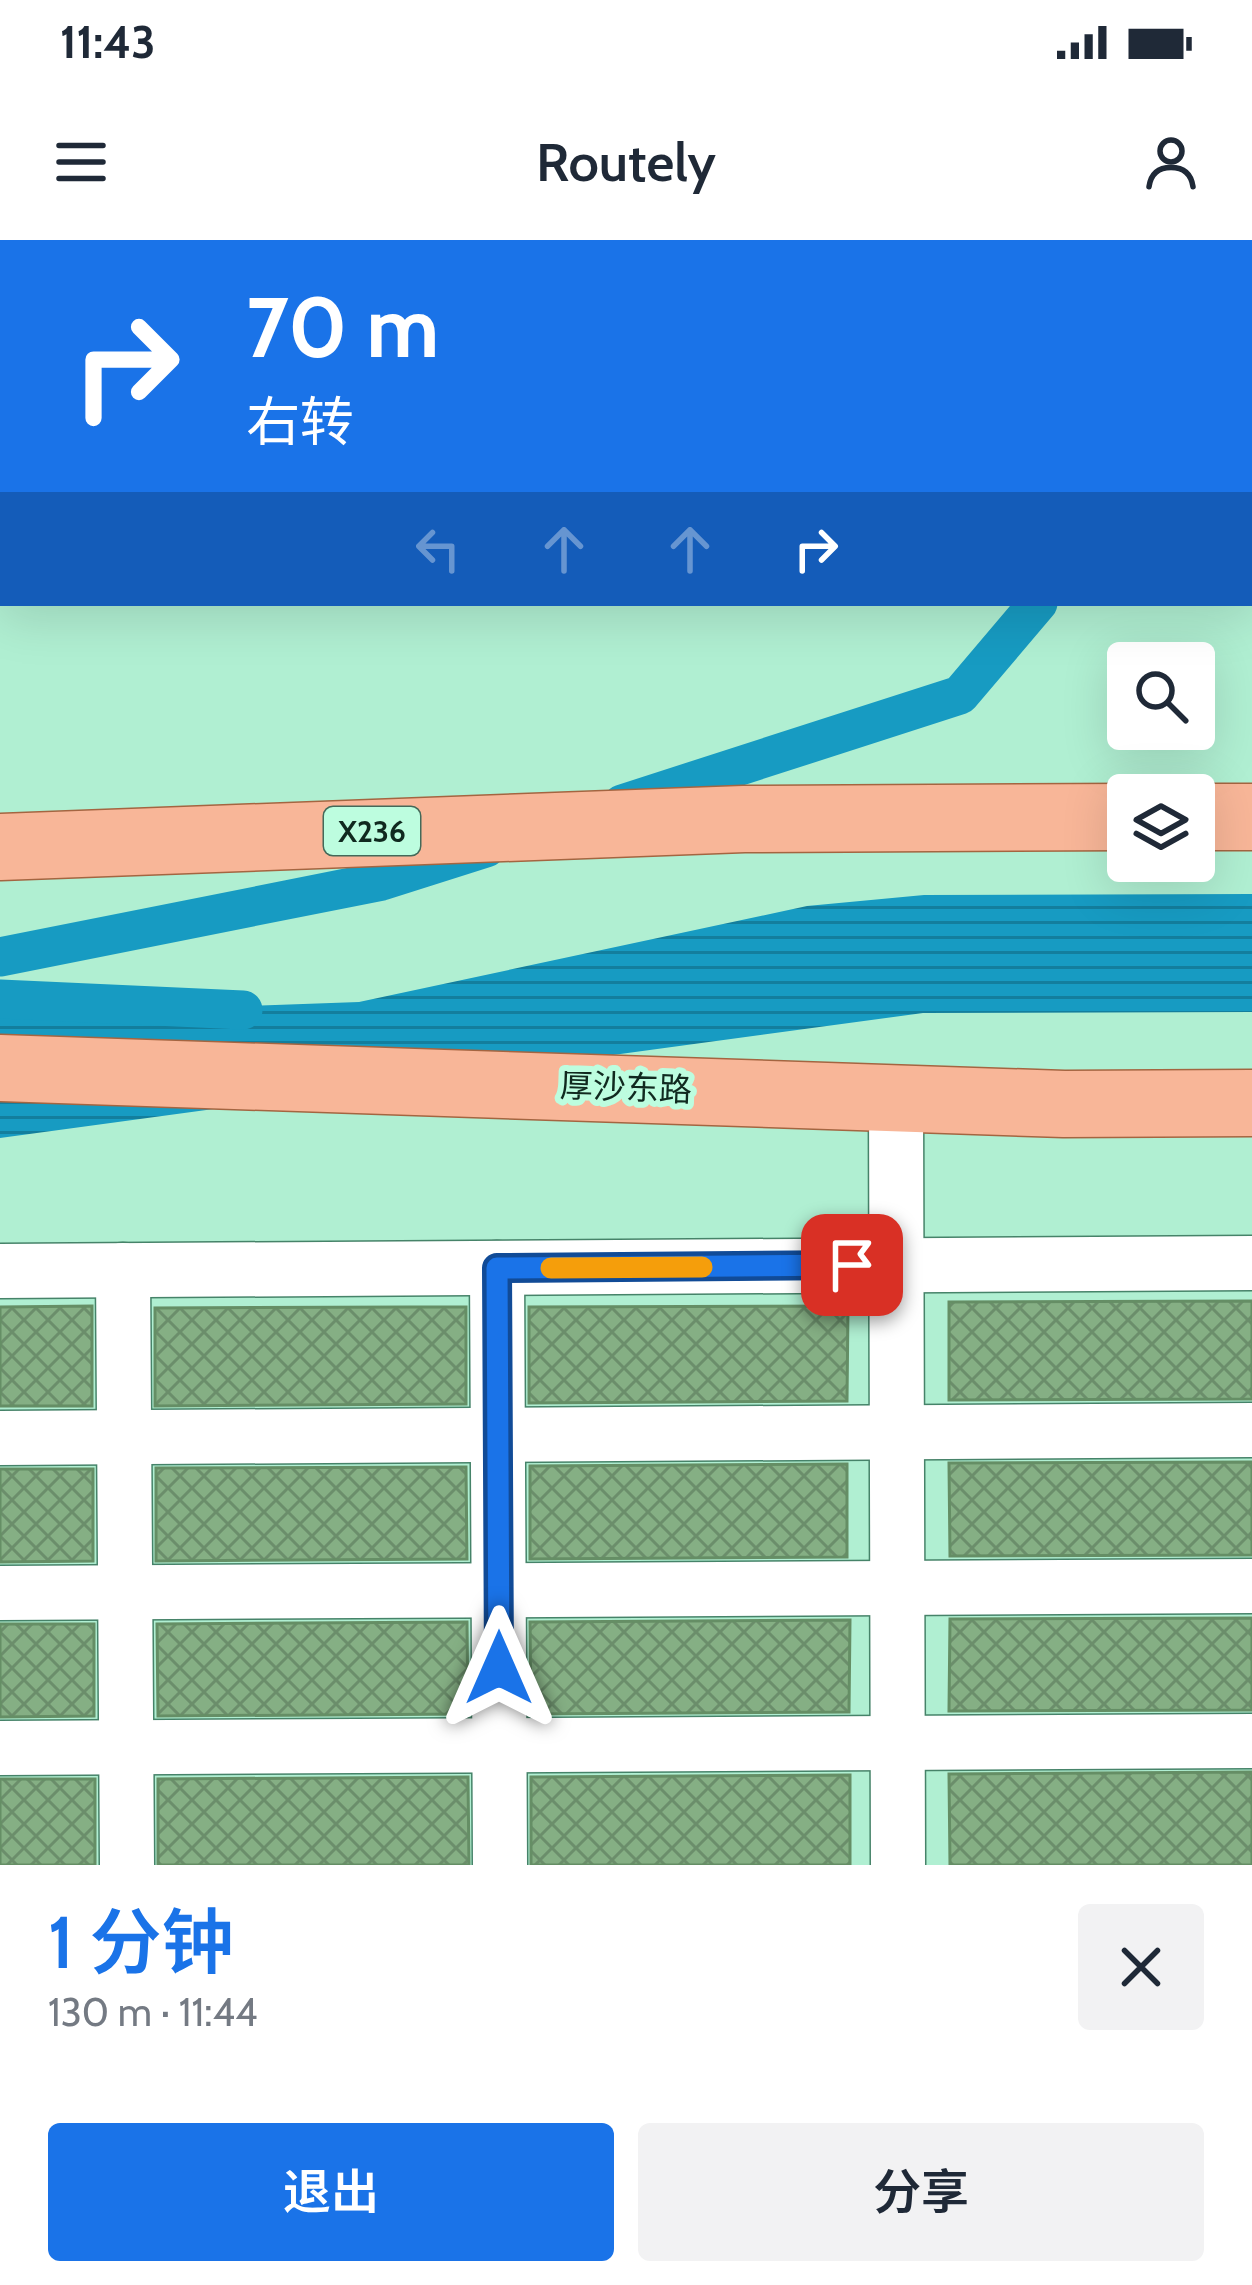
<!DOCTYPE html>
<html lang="zh">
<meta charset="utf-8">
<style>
:root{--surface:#fff;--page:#f2f2f3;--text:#1f2937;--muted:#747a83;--accent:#1a73e8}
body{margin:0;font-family:Cabin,"Noto Sans SC",sans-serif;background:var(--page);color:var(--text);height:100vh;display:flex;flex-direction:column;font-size:45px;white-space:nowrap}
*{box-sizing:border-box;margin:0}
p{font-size:39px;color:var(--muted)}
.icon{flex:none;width:66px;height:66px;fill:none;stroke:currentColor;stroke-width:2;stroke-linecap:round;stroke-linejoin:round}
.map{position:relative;height:1625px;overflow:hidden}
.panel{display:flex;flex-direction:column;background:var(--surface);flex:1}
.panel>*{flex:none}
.top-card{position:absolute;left:0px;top:0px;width:1254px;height:366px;box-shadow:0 12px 48px #0002;background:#1a73e8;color:#fff;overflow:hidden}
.tools{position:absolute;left:1107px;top:402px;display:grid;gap:24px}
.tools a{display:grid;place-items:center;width:108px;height:108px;border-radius:12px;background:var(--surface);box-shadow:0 12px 48px #0002;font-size:60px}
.pin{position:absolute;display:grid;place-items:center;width:102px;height:102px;color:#fff;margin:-51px;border-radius:24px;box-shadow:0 6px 18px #0006}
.me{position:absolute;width:132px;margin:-66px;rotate:0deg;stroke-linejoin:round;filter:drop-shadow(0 0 9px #0008)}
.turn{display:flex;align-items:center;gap:42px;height:252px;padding:0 48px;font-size:54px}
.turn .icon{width:156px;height:156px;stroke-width:2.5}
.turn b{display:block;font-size:84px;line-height:102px}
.lanes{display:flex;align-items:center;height:114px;padding:0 48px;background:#0003;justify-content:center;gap:60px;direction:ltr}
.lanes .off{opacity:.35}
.round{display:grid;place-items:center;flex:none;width:126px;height:126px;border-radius:12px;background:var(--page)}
.summary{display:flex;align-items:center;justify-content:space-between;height:204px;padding:0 48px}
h1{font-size:72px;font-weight:600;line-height:90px;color:var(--accent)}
.button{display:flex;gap:24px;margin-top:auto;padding:24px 48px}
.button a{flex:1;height:138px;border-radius:12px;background:var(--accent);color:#fff;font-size:48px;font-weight:600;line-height:138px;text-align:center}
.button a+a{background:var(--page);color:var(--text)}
.status{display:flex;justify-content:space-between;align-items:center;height:84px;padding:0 60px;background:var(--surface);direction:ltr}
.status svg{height:33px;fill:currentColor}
header{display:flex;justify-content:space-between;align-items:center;height:156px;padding:0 48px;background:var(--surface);font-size:54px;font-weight:600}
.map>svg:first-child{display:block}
.water{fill:url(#water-rules)}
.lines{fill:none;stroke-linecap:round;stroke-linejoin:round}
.canal{stroke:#179bc2;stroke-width:39}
.building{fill:url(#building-cross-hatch);stroke:#658e65;stroke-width:3}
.minor-casing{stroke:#468369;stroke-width:57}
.major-casing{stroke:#a46541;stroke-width:69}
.minor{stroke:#fff;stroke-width:54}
.major{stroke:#f8b698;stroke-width:66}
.route-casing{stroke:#114b97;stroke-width:30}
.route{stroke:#1a73e8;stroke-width:21}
.slow{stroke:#f59e0b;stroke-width:21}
.labels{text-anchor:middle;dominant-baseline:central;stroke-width:12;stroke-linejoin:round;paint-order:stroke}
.shield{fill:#bdfddf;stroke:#446959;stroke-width:3}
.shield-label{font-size:30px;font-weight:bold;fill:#10291f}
.street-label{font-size:33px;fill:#10291f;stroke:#bdfddf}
</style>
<div class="status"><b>11:43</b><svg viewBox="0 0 49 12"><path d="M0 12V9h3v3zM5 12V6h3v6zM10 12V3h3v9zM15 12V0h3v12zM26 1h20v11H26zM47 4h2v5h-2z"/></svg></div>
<header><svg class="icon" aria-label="menu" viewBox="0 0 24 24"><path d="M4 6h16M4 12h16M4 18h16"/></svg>Routely<svg class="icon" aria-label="person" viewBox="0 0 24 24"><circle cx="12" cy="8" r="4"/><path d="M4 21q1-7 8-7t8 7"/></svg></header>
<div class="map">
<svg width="1252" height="1625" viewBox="0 0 1252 1625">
<defs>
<pattern id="water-rules" width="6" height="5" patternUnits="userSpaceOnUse" patternTransform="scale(3)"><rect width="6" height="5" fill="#179bc2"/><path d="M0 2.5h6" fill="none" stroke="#137e9d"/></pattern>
<pattern id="building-cross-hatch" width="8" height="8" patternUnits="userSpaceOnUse" patternTransform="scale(3)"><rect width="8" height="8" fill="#85af84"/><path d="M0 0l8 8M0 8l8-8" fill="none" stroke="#6b8e6b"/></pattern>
</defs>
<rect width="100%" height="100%" fill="#b0efd2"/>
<path class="water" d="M1252 654V772L923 773 0 898V775L359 762 807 666 924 655Z"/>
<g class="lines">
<g class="canal">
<path d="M1251 110 1252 109"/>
<path d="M622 564 960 455 1038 363"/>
<path d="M0 717 382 641 486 608"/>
<path d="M0 759 243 770"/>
</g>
</g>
<g class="building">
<path d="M1252 1061V1159L949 1160V1062Z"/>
<path d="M92 1066V1166H0V1067Z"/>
<path d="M848 1066 847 1161 529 1163V1067Z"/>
<path d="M410 1067H466V1164L155 1166V1068Z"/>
<path d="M1252 1222V1315L950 1316 949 1223Z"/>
<path d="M847 1224V1317L530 1319V1226Z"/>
<path d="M466 1227 467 1319 156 1321V1228Z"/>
<path d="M0 1229H93V1321L0 1322Z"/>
<path d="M1252 1378V1470L949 1471 950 1379Z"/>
<path d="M850 1380 849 1472 531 1474 530 1382Z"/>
<path d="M467 1382 468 1474 158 1476 157 1384Z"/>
<path d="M0 1384H94V1476L0 1477Z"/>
<path d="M1252 1532V1625H950L949 1534Z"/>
<path d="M850 1535V1625H531V1537Z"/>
<path d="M468 1537 469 1625H158V1539Z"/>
<rect x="0" y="1539" width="95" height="86"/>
</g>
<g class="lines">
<g class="minor-casing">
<g id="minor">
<path d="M896 857 898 1625"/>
<path d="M497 1028 500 1625"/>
<path d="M123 1030 127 1625"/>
<path d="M0 1031 1252 1023"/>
<path d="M0 1198 1252 1190"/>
<path d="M0 1353 1252 1346"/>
<path d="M0 1508 1252 1501"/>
</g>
</g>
<g class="major-casing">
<g id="major">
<path d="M1194 577H1252"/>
<path d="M0 607 744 579 1128 577"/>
<path d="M0 828 1064 864 1252 863"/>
</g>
</g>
<use href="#minor" class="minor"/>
<use href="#major" class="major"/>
</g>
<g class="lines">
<g class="route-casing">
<path id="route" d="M499 1428 497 1028 852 1025"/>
</g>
<use href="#route" class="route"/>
<path class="slow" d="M551 1028 702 1027"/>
</g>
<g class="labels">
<rect class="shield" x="324" y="567" width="96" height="48" rx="9"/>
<g class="shield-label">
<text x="372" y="591">X236</text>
</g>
<g class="street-label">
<text transform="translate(626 847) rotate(2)">厚沙东路</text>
</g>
</g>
</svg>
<div class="tools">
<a><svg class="icon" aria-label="search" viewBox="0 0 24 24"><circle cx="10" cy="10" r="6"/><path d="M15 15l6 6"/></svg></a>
<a><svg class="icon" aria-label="layers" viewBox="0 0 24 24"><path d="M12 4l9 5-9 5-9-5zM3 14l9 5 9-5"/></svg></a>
</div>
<div class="pin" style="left:852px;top:1025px;background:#d93025"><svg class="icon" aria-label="arrive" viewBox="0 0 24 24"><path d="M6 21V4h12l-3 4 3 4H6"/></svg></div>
<svg class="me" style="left:499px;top:1428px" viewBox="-20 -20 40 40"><path d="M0-17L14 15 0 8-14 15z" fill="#1a73e8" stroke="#fff" stroke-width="4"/></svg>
<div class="top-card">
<div class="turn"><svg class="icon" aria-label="right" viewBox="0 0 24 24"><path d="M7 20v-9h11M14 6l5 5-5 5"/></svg><div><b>70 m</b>右转</div></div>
<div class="lanes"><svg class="icon off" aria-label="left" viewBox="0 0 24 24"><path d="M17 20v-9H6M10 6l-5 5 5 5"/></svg><svg class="icon off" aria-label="ahead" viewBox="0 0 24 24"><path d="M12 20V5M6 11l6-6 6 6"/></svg><svg class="icon off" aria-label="ahead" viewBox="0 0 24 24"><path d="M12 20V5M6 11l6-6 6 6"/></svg><svg class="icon" aria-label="right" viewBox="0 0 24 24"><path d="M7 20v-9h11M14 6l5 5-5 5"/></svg></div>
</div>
</div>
<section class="panel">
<div class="summary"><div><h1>1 分钟</h1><p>130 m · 11:44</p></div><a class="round"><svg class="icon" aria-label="close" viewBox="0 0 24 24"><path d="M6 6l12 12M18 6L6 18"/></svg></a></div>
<div class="button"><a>退出</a><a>分享</a></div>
</section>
